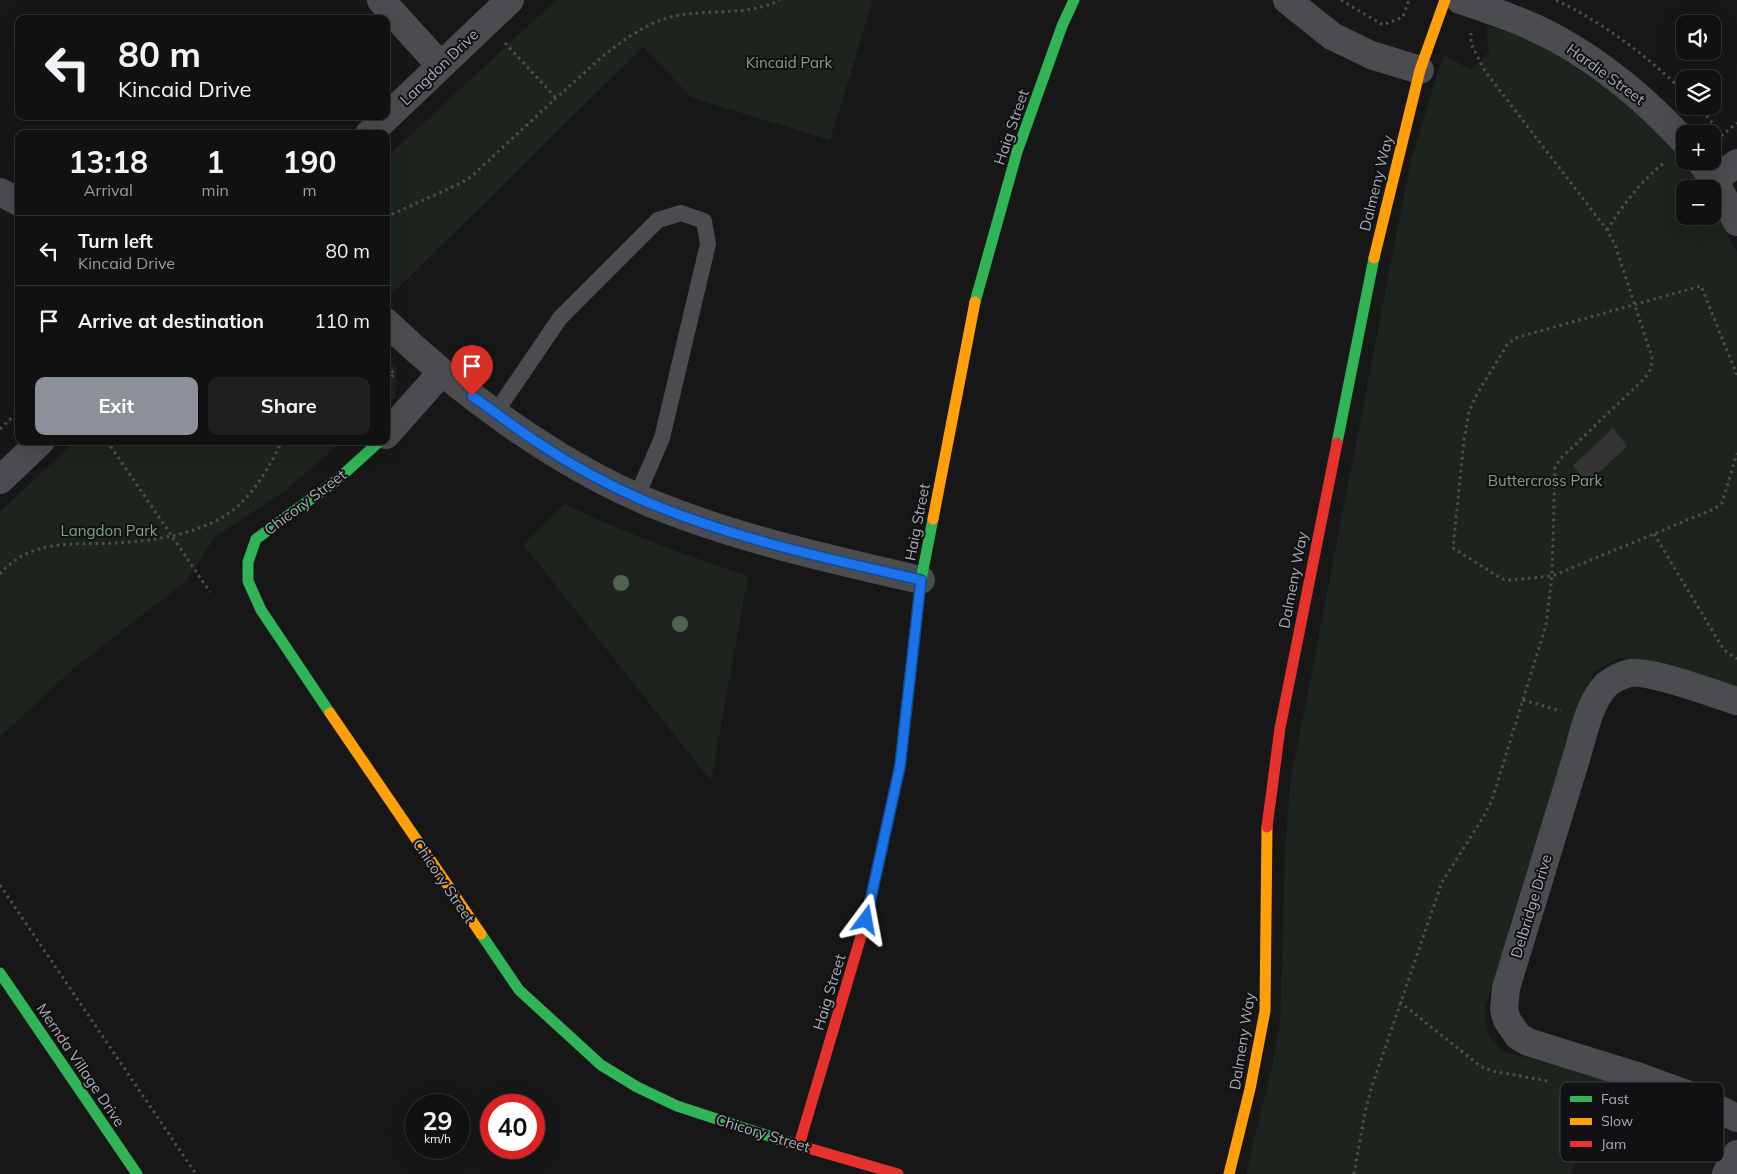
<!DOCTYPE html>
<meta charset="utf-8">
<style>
:root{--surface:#111;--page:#1e1f1f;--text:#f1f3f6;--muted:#9c9d9f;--line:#303131;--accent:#8c9099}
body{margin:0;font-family:Mulish,sans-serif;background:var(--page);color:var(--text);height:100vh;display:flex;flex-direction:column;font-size:19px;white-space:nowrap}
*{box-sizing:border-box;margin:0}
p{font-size:16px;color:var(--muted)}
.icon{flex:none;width:28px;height:28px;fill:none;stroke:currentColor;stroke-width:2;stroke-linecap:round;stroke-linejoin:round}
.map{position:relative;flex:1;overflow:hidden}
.side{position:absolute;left:15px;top:130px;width:375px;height:315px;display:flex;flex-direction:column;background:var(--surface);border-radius:10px;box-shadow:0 5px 20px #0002,0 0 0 1px var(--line)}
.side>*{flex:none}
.top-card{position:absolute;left:15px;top:15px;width:375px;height:105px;border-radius:10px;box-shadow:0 5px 20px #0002,0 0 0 1px var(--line);background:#111;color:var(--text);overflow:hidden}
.controls{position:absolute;left:1676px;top:15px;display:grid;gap:10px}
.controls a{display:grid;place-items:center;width:45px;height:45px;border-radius:10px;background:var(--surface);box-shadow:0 5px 20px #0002,0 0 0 1px var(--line);font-size:25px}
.speed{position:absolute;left:405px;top:1094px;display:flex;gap:10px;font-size:25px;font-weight:700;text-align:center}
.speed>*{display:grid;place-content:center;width:65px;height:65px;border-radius:50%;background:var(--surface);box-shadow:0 5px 20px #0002,0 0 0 1px var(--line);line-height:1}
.speed small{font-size:12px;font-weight:400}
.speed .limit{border:8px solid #d22;background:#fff;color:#111}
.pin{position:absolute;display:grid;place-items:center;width:42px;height:42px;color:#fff;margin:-51px -21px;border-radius:50% 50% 50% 0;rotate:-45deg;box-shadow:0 0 5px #0007}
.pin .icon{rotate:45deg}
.me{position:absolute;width:55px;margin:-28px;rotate:13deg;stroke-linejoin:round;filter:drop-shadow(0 0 4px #0008)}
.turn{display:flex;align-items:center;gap:18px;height:105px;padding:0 20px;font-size:22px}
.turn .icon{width:65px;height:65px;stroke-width:2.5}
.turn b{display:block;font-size:35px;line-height:42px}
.eta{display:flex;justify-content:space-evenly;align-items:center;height:85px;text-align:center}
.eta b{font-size:30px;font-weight:700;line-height:35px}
.cta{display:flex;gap:10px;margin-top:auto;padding:10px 20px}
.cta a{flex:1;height:58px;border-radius:10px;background:var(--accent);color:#fff;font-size:20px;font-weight:700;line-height:58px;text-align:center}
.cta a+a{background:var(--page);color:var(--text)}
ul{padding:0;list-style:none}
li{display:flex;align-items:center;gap:15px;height:70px;padding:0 20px;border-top:1px solid var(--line)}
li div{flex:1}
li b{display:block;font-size:19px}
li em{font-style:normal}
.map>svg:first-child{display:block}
.green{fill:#1d241e}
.building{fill:#353536}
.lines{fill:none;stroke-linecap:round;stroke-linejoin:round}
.path{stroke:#4d4e52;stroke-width:3;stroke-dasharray:2.5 4;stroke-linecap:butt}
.lane{stroke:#4b4c50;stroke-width:16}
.street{stroke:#4b4c50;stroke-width:28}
.fast{stroke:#30b455;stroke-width:11}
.slow{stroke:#ff9f0a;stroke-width:11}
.jam{stroke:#e5322d;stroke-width:11}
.tree{fill:#506451}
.route-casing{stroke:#114b97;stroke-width:12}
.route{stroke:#1a73e8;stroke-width:9}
.labels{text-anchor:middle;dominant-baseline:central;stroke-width:4;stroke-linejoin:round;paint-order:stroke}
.park-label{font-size:15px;fill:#7fa381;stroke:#111113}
.street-label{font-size:15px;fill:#a8adb8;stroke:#111113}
.key{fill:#111113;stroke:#3e4045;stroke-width:1}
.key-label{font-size:14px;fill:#a8adb8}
</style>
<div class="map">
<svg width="1737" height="1174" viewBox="0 0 1737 1174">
<rect width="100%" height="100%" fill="#171717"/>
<g class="green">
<path d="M556 0H873L830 140 692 98 643 47 390 296 386 293V158Z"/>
<path d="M1486 25 1521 36 1554 52 1611 89 1663 137 1700 184 1702 189H1685V216H1712L1713 206 1737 252V688L1654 662 1617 658 1594 672 1559 766 1485 1009 1488 1034 1503 1052 1606 1078 1571 1174H1246L1270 1076 1280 1025 1285 854 1290 784 1411 159 1444 54 1470 70 1489 52Z"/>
<path d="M386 357 397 367 395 398 386 405Z"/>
<path d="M75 441H343L286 490 215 537 186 581 73 669 0 737V512Z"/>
<path d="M565 504C624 533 685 555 748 576L711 781 523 544Z"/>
</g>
<path class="building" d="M1613 428 1627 446 1588 483 1573 466Z"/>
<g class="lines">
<g class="path">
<path d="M1341 0 1383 25 1403 17 1409 0"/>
<path d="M1556 0C1605 24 1646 55 1685 93"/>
<path d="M505 43 556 98"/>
<path d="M1698 106 1714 125"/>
<path d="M1709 129 1714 125 1721 136 1737 123"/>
<path d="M386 217 461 183 472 176C503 147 533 119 564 91 593 65 624 34 661 20 699 6 742 19 780 0"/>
<path d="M1607 230C1624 204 1640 182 1664 163"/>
<path d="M1737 375 1701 286 1515 338 1507 345 1477 394 1469 412 1464 440 1453 548 1502 579 1510 580 1552 576 1714 509 1722 503 1737 453"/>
<path d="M386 380 395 374 389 368"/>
<path d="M0 429 19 411"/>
<path d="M107 441 210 592"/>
<path d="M1654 534 1724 650 1737 659"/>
<path d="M0 574C31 538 74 545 117 543 157 541 213 532 242 502 259 485 272 462 282 441"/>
<path d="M1523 700 1561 711"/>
<path d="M0 885 196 1174"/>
<path d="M1400 1002 1480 1066 1492 1071 1548 1081"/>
<path d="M1354 1174 1365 1112 1371 1089 1442 882 1484 816 1492 800 1546 625 1552 576 1555 468 1560 459 1645 378 1651 369 1652 357 1615 245 1607 230 1485 71 1471 44V33"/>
</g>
<path class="lane" d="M496 412 560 318 658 220 681 213 704 221 708 244 662 438 637 496"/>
<g class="street">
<path d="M381 0 440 65"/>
<path d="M1287 0 1332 36 1371 55 1420 70"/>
<path d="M1460 0C1493 11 1526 22 1557 39 1606 66 1647 101 1685 142"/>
<path d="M369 134 510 0"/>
<path d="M1700 161 1714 180 1737 222"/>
<path d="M1714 180 1737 163"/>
<path d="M0 192 19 202"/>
<path d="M386 322C459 392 554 462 648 502 735 538 829 559 921 580"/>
<path d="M386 435 441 373"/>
<path d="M0 480 41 441"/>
<path d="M1737 701C1714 694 1652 670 1630 673 1622 675 1612 680 1606 685 1590 702 1584 731 1578 752L1506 988 1504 1010 1507 1020 1518 1036 1528 1042 1634 1075 1689 1095 1737 1118"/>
<path d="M1726 1174 1737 1154"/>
</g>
<g class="fast">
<path d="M975 302 1017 152 1062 26 1074 0"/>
<path d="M1337 443 1374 258"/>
<path d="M330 713 261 610 248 581V562L256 539 337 480 380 441"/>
<path d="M867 916 900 766 921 580 933 519"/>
<path d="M481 934 519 990 601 1065 637 1087 677 1106 787 1142"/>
<path d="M0 973 137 1174"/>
</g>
<g class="slow">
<path d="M1374 258 1420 70 1445 0"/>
<path d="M933 519 975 302"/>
<path d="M330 713 481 934"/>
<path d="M1229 1174 1250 1089 1265 1011 1267 827"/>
</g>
<g class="jam">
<path d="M1267 827 1280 728 1337 443"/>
<path d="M787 1142 898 1174"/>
<path d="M799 1145 867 916"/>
</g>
</g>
<g class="tree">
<circle cx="621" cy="583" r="8"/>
<circle cx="680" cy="624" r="8"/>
</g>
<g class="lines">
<g class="route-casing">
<path id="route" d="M472 396C494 411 515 428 537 442 571 465 610 486 647 502 735 539 829 559 921 580L900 766 866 920"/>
</g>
<use href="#route" class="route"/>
</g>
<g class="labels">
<g class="park-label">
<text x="789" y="62">Kincaid Park</text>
<text x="1545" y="480">Buttercross Park</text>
<text x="109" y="530">Langdon Park</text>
</g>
<g class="street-label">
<text transform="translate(439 67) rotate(-44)">Langdon Drive</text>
<text transform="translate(1606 74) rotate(36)">Hardie Street</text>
<text transform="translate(1011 127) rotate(-71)">Haig Street</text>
<text transform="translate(1376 183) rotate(-76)">Dalmeny Way</text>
<text transform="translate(305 502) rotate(-37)">Chicory Street</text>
<text transform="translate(917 522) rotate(-79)">Haig Street</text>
<text transform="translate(1293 580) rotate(-79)">Dalmeny Way</text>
<text transform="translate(444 881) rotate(56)">Chicory Street</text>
<text transform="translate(1531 906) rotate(-73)">Delbridge Drive</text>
<text transform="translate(829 992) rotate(-73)">Haig Street</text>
<text transform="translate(1242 1041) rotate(-81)">Dalmeny Way</text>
<text transform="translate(81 1065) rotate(56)">Mernda Village Drive</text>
<text transform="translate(763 1133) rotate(17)">Chicory Street</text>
</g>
</g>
<rect x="1560" y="1082" width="164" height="80" rx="8" class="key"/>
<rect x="1570" y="1096" width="22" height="6" fill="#30b455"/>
<rect x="1570" y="1118" width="22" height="7" fill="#ff9f0a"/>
<rect x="1570" y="1141" width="22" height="6" fill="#e5322d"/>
<g class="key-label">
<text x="1601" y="1104">Fast</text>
<text x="1601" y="1126">Slow</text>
<text x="1601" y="1149">Jam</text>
</g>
</svg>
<div class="controls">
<a><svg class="icon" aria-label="sound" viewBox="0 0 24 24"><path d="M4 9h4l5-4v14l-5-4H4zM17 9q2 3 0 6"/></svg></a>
<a><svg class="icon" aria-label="layers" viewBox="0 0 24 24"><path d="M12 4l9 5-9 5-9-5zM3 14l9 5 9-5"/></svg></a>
<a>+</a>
<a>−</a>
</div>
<div class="speed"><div>29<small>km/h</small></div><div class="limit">40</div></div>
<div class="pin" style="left:472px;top:396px;background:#d93025"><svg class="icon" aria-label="arrive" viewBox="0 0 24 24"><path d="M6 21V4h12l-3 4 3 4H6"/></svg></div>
<svg class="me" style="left:866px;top:920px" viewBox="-20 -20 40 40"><path d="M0-17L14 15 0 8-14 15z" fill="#1a73e8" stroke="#fff" stroke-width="4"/></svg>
<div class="top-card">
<div class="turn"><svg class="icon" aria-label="left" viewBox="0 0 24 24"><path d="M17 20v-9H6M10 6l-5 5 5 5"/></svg><div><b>80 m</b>Kincaid Drive</div></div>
</div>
<section class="side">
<div class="eta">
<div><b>13:18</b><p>Arrival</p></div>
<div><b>1</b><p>min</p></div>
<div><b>190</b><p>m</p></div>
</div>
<ul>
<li><svg class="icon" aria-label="left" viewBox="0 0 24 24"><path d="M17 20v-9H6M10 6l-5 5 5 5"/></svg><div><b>Turn left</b><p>Kincaid Drive</p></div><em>80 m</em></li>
<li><svg class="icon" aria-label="arrive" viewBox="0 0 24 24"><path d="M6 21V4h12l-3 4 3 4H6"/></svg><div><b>Arrive at destination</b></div><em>110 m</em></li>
</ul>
<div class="cta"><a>Exit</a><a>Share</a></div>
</section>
</div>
